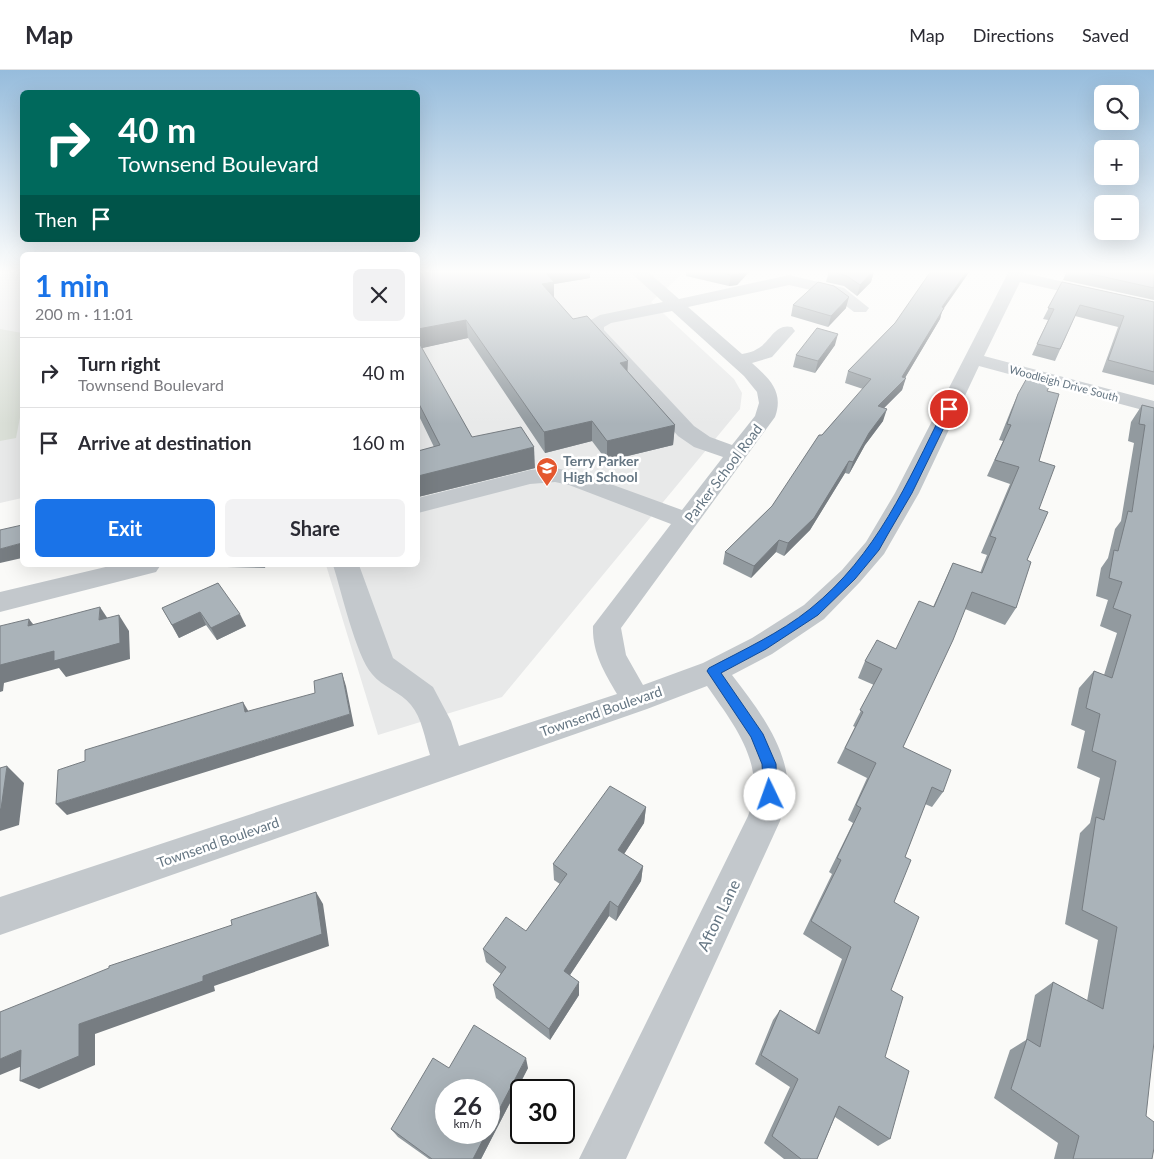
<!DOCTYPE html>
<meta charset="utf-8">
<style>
:root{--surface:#fff;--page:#f2f2f3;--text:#2b2b33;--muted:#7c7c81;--line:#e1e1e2;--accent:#1a73e8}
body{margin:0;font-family:Lato,sans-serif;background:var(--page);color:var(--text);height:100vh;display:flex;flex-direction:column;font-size:19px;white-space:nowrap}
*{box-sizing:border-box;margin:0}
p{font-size:16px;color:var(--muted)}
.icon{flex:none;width:28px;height:28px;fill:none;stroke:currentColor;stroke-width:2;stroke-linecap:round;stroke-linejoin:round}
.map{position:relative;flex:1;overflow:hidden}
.details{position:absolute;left:20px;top:182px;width:400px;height:315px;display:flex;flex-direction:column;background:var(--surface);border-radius:8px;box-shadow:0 5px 20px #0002}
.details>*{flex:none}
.hud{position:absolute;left:20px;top:20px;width:400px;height:152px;border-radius:8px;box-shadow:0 5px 20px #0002;background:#00695c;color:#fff;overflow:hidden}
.buttons{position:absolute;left:1094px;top:15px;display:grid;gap:10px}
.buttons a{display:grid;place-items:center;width:45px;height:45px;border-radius:8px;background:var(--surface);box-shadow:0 5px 20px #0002;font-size:25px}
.speed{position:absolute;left:435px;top:1009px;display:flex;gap:10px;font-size:25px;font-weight:700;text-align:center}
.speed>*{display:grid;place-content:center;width:65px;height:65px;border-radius:50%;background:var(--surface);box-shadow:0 5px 20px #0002;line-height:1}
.speed small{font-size:12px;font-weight:400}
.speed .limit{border:2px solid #111;border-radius:8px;background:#fff;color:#111}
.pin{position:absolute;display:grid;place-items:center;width:42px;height:42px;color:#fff;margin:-21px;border:2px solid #fff;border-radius:50%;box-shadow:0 1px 5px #0007}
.me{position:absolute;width:55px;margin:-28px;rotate:357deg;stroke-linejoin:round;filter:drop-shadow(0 0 4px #0008)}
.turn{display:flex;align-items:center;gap:18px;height:105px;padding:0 15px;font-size:22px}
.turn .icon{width:65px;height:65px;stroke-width:2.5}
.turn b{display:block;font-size:35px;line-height:42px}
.then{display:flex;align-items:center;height:48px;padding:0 15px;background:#0003;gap:10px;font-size:19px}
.round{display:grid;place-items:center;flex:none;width:52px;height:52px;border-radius:8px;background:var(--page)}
.summary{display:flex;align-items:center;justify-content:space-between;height:85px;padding:0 15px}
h1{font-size:30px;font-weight:700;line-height:38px;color:var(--accent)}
.primary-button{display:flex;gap:10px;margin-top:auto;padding:10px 15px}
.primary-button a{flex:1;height:58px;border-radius:8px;background:var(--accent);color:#fff;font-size:20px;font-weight:700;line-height:58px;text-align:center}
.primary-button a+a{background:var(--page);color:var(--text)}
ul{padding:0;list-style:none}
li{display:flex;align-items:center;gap:15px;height:70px;padding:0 15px;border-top:1px solid var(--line)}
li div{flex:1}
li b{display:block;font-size:19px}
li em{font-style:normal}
header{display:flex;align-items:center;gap:30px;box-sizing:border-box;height:70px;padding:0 25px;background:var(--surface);border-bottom:1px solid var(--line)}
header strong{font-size:24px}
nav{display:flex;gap:28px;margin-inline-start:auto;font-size:18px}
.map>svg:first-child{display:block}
.built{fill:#e8e9e9}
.green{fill:#dadfd7}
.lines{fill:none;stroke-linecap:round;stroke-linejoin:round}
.minor{fill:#c3c8cc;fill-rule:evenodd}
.wall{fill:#929a9f}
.shaded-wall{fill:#777d82}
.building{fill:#aab3b9;stroke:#777d82}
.route{fill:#1a73e8;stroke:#114b97}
.labels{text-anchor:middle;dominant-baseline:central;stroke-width:5;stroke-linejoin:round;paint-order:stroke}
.far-street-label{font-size:11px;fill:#657683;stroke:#fff}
.poi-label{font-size:14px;font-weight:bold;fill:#657683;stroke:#fff;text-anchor:start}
.street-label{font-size:14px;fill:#657683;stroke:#fff}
.near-street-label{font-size:16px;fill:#657683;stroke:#fff}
</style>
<header>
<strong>Map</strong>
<nav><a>Map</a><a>Directions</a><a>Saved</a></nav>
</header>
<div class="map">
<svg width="1154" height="1089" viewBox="0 0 1154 1089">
<rect width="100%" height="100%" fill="#fafaf8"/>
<g class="built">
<path d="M0 201H22V428L0 433Z"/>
<path d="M418 201H686L651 232 734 309 742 323 740 339 502 627 378 665 326 495H418Z"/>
</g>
<path class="green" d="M0 259 22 263V337L16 368 0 371Z"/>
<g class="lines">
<g class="minor">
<path d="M629 201H647L679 229 789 205 844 218 869 238 866 242H854L832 225 789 215 688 237 742 284C747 283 753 282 757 279 771 272 774 253 792 257L795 261 772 287 752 293C770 309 784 322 775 347L621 558 626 585 643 615 703 593 752 568 804 535 842 500 866 472 895 423 1009 201H1025L1024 203 1154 232V242L1020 212 984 286 1154 331V343L979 296 919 423 884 484 860 512 824 549 772 584 732 605C758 639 790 679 788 725 787 734 783 743 780 751L626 1089H579L748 746C768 696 734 655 707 616L647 639 0 865V827L430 685C425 669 422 648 411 635 401 622 382 617 372 604 356 586 341 520 333 495H359L393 588 433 617 451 651 459 676 617 624C604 602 592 582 593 556L671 454 569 415 555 412 530 414 418 443V428L530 400 555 398 583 404 682 440 723 387 694 377 678 366 586 261 589 251 600 245 663 232ZM672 241 744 306 757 322 759 333 755 346 732 375 710 367 694 356 604 260V257L611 253Z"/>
<path d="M114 495 160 496 156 502 0 542V522Z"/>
</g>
</g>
<g class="wall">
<path d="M418 201 590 208 554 214V228L573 249 627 301 675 355 673 375 607 391 592 371 545 383 468 268 421 278 472 367 535 398 418 427V381L434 377 418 344Z"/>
<path d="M687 201H750L737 215 729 216 686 206Z"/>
<path d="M829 201H874L871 212 857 226 844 216 826 212Z"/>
<path d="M1063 201H1148L1154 203V230L1063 210 1066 203 1063 202Z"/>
<path d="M1062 212 1154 232V315L1102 302 1118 257 1075 246 1055 291 1032 285 1048 250 1043 249Z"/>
<path d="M793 235 846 238 828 257 791 246Z"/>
<path d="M942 241 940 249 905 308 902 320 884 338 883 351 865 375 849 404 845 403 810 460 784 486 776 482 751 508 723 494 725 482 772 436 822 365 863 319 845 313 848 301Z"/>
<path d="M835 275 815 303 793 297 796 285Z"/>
<path d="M1047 321 1039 391V439L1016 538 1005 555 965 539 903 677 943 722 932 737 925 734 905 787 894 832 891 920 885 987 890 1069 878 1076 835 1047 817 1089H784L764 1073 790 1017 755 994 773 950 780 940 815 961 842 889 803 864 832 804 829 802 853 753 848 750 867 708 837 693 855 657 853 656 874 615 858 608 865 591 896 579 933 537 953 493 980 503 987 485 981 483 1010 414 987 406 1003 371 999 370 1011 340 1018 324Z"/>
<path d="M1142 335 1154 338 1146 1046 1152 1089H1054L1058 1073 994 1028 1010 980 1026 970 1035 925 1053 912 1087 931 1098 870 1065 854 1080 763 1090 753 1100 708 1077 698 1085 661 1071 655 1079 618 1094 601 1104 605 1117 563 1100 556 1108 530 1096 526 1101 498 1108 488 1115 459 1121 451 1134 373 1128 371 1131 352Z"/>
<path d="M226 495H266L265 498 227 497Z"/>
<path d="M218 513 246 556 217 570 206 555 179 568 162 538Z"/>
<path d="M646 737 644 753 624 784 643 796 641 811 616 851 609 846 570 905 579 925 550 970 496 928 493 915 501 904 486 892 483 879 526 861 560 814 554 810 553 794Z"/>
<path d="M449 998H528L481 1089H429L398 1067 391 1059Z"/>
</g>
<g class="shaded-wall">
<path d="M542 201H590V208L554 214V230L543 232Z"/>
<path d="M741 201H750L737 215 729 216 731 205Z"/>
<path d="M874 201 871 212 857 226 860 215Z"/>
<path d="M967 201H970L942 241 940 249 903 311 906 308 902 320 874 348 878 336 902 307 942 237Z"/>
<path d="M849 227 846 238 828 257 831 246Z"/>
<path d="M466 250 468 268 418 279V259Z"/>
<path d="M838 264 835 275 815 303 818 291Z"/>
<path d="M628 291 627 310 620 293Z"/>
<path d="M887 339 883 351 865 375 849 404 853 392 869 363Z"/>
<path d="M592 351V371L545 383 544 362Z"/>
<path d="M675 355 673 375 607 391V371Z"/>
<path d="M534 377 535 398 418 427V406Z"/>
<path d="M849 391 845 403 810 460 784 486 788 473Z"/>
<path d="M779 470 776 482 751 508 754 496Z"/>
<path d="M22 473V488L0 493V479Z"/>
<path d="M100 537 110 552 99 550Z"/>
<path d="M200 542 206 555 179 568 172 555Z"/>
<path d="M240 544 246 556 217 570 211 558Z"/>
<path d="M119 545 129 561 130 589 66 607 59 598 4 613 3 621 0 622V595Z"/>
<path d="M29 549 41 564 28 556Z"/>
<path d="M342 603 346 616 354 656 67 745 56 734 350 644Z"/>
<path d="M243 632 250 644 245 642Z"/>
<path d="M7 696 24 713 19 755 0 761V739Z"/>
<path d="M646 737 644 753 617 795 618 780Z"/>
<path d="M643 796 641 811 616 851 618 837Z"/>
<path d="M316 822 323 834 329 876 214 916 215 921 95 964V995L39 1019 20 1011 79 954 203 906Z"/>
<path d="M610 831 609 846 564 914V901Z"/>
<path d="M579 912V925L550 970 549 959Z"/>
<path d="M21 980 39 989 0 1005V989Z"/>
<path d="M526 988 528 998 481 1089H473L487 1062H489V1059Z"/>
</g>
<g class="building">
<path d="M418 201H544L554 212 542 214 573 249 587 246 628 291 620 293 675 355 607 371 592 351 544 362 466 250 418 259Z"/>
<path d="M714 201H741L738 204 731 205Z"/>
<path d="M830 201H873L860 215 847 206Z"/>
<path d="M931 201H967L942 237 944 238 902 307 906 308 878 336 887 339 869 363 853 392 849 391 814 448 788 473 779 470 754 496 725 482 772 436 819 365H822L871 309 848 301 895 253Z"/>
<path d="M1078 201H1148L1154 203V218Z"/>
<path d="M818 212 834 216 849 227 831 246 793 235Z"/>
<path d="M1062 212 1154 232V302L1108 290 1124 246 1080 235 1060 279 1037 274 1054 239 1048 238Z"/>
<path d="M817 258 838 264 818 291 796 285Z"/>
<path d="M418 271 472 367 521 357 534 377 418 406V381L440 375 418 332Z"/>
<path d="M1028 306 1051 313 1047 321 1059 324 1039 391 1055 396 1039 439 1048 442 1027 490 1031 492 1016 538 972 522 953 570 903 677 951 700 943 722 932 717 905 787 911 790 894 832 919 847 891 920 903 927 885 987 909 1001 890 1069 839 1036 817 1089H801L772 1066 798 1009 761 985 780 940 819 964 851 877 811 851 841 790 837 788 861 738 856 735 876 693 845 678 863 642 860 640 882 599 865 591 877 570 896 579 919 531 934 537 953 493 982 503 996 468 990 466 1019 397 995 390 1011 355 1007 354 1018 324Z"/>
<path d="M1142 335 1154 338V972L1146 1046 1154 1052V1078L1152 1089H1073L1079 1066 1011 1019 1027 969 1040 977 1053 912 1103 939 1117 857 1082 840 1096 747 1104 750 1116 691 1092 681 1100 644 1086 638 1094 601 1112 608 1131 545 1113 538 1122 512 1109 508 1114 480 1118 481 1128 441 1132 442 1145 355 1139 354Z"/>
<path d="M22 455V473L0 479V460Z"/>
<path d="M218 513 240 544 211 558 200 542 172 555 162 538Z"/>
<path d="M100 537 99 550 119 545 120 573 54 591V581L0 595V556L29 549 28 556Z"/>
<path d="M342 603 350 644 56 734 58 700 85 691V680L243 632 245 642 315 623 314 611Z"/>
<path d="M7 696 1 739H0V698Z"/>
<path d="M610 716 646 737 618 780 643 796 618 837 610 831 564 901 579 912 549 959 493 915 506 897 483 879 506 847 526 861 567 804 553 794Z"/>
<path d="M316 822 322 864 203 906V911L79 954V986L20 1011 21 980 0 989V942L109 898V896L232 855 231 850Z"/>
<path d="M474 955 526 988 489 1059V1020H446V1062H487L473 1089H432L391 1059 433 988 449 998Z"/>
</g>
<linearGradient id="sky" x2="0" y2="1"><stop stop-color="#96bcdc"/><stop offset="0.57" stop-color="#fdfdfc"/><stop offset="1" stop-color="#fdfdfc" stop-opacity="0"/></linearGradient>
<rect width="1154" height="354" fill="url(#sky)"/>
<path class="route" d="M949 337 953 339 912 423 888 464 879 480 855 509 818 545 766 579 721 603 763 664 776 694 777 725 775 730 770 732 766 730 764 725 762 694 751 667 707 601 709 598C743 580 780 563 810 539 877 485 907 413 944 339Z"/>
<defs>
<g id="school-pin" transform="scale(1.125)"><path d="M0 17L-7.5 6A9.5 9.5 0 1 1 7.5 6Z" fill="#e4572e" stroke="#fff"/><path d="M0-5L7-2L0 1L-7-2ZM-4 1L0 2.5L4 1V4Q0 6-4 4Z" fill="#fff"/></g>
</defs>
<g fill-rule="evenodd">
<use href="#school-pin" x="547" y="398"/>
</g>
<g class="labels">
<g class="far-street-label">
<text transform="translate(1064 313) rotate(15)">Woodleigh Drive South</text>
</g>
<g class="poi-label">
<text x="563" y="390">Terry Parker<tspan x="563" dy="16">High School</tspan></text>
</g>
<g class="street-label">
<text transform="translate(723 403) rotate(-53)">Parker School Road</text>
<text transform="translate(601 641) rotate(-19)">Townsend Boulevard</text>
<text transform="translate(218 772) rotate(-19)">Townsend Boulevard</text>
</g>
<g class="near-street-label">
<text transform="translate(718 845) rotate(-64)">Afton Lane</text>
</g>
</g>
</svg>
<div class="buttons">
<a><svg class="icon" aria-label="search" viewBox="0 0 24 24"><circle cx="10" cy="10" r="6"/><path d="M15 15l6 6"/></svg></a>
<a>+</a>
<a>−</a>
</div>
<div class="speed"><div>26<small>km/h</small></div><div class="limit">30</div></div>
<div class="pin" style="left:949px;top:339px;background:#d93025"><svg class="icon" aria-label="arrive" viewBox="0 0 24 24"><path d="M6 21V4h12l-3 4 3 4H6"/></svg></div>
<svg class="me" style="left:770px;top:725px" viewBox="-20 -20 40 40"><circle r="19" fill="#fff"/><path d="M0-13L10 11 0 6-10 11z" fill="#1a73e8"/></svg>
<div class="hud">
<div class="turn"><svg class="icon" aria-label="right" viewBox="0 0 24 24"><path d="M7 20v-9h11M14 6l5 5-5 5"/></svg><div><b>40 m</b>Townsend Boulevard</div></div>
<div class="then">Then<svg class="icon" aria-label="arrive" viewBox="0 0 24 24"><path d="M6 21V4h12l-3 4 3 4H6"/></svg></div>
</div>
<section class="details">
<div class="summary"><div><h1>1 min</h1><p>200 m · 11:01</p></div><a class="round"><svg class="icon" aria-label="close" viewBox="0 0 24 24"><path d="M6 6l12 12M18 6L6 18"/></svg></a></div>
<ul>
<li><svg class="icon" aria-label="right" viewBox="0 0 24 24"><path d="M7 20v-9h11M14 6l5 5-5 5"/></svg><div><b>Turn right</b><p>Townsend Boulevard</p></div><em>40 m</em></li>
<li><svg class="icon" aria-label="arrive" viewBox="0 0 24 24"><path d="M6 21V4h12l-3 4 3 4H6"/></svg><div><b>Arrive at destination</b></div><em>160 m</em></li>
</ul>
<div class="primary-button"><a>Exit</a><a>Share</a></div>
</section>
</div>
